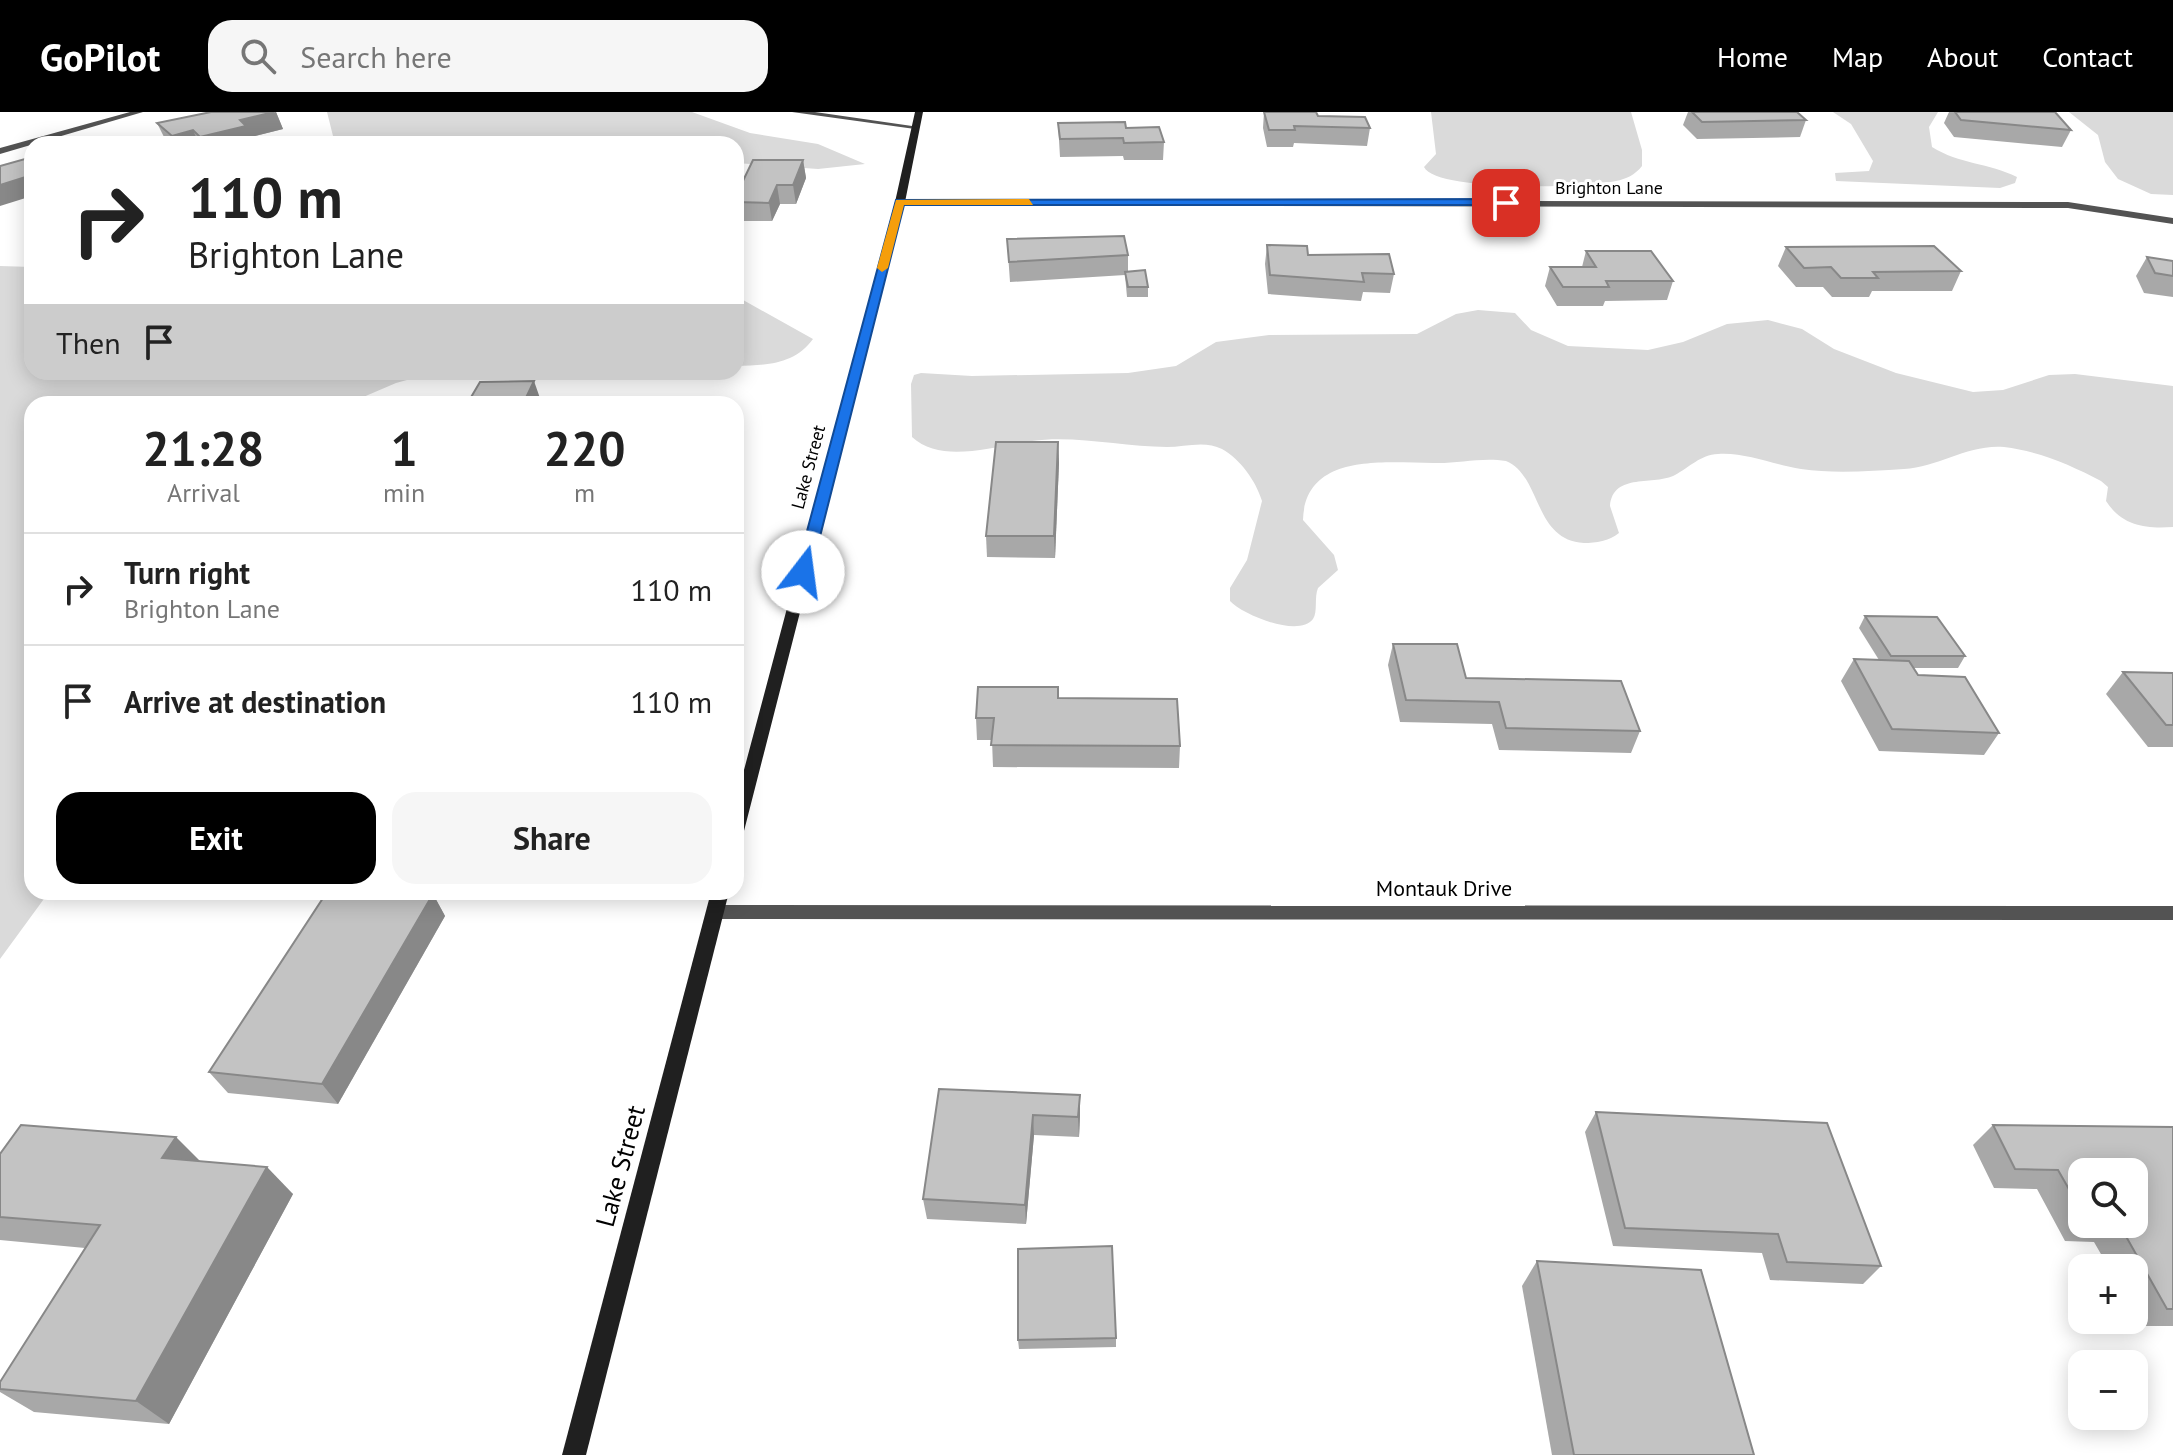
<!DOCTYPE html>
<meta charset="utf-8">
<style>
:root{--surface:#fff;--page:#f6f6f6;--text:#222;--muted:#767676;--line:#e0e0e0;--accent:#000}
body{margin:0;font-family:"PT Sans",sans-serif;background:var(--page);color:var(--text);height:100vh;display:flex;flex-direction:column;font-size:30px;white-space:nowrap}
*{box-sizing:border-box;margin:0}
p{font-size:26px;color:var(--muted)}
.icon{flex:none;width:44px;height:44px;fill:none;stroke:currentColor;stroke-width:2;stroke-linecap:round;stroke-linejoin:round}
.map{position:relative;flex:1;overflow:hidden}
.sheet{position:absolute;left:24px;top:284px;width:720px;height:504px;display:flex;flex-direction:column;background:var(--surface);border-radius:24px;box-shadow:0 4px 20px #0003}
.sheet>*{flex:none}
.guide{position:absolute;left:24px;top:24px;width:720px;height:244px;border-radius:24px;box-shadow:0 4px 20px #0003;background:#fff;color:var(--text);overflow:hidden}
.fabs{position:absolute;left:2068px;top:1046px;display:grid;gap:16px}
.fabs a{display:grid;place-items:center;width:80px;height:80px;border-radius:16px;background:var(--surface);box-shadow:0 4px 20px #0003;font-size:40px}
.pin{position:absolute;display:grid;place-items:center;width:68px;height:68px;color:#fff;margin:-34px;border-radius:16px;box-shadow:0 4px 12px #0006}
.me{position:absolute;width:88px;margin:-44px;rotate:15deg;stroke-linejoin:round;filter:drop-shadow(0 0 6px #0008)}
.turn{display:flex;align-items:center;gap:28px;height:168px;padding:0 32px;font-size:36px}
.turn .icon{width:104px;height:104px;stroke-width:2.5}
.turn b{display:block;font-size:56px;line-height:68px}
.then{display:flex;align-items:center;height:76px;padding:0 32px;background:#0003;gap:16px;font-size:30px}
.eta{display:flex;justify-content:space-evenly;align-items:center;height:136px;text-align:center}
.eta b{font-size:48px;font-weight:700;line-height:56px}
.cta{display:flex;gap:16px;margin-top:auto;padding:16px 32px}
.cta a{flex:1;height:92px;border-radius:24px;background:var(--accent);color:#fff;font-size:32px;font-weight:700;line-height:92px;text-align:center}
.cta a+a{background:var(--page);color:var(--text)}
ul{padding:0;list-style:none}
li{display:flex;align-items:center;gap:24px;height:112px;padding:0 32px;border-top:2px solid var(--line)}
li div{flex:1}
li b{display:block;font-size:30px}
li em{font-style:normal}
header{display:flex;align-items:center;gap:48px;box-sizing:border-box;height:112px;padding:0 40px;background:var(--accent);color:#fff}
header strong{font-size:38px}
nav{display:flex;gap:44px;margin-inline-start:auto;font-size:28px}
.search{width:560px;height:72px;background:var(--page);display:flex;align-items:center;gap:20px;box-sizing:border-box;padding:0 28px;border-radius:24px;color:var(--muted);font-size:30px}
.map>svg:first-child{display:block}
.green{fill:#dadada}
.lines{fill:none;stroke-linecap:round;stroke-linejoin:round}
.street{fill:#535353;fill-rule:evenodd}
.secondary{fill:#202020;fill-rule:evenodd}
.wall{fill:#a8a8a8;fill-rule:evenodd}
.shaded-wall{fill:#888}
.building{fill:#c3c3c3;stroke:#888;stroke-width:2}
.route{fill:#1a73e8;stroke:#114b97;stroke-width:2}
.slow{fill:#f59e0b}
.labels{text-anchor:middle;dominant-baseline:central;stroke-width:6;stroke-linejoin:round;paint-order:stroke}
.far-street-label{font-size:18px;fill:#000;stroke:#fff}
.street-label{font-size:22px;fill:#000;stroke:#fff}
.near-street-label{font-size:26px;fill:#000;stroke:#fff}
</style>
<header>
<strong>GoPilot</strong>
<div class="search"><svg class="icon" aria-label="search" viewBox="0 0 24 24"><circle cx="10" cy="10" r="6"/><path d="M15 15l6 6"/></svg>Search here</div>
<nav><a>Home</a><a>Map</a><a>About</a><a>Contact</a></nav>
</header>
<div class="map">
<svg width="2173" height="1343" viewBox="0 0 2173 1343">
<rect width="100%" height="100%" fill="#fff"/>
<g class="green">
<path d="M327 0H692L750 21 818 32 865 52 818 57 736 51V32H335Z"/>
<path d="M1431 0H1631L1642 38V54C1635 63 1626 67 1616 69 1588 76 1436 80 1424 55L1436 42Z"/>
<path d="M1833 0H1938L1929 15 1932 35C1959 52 1989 51 2017 65L2015 71 2000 76 1836 69 1835 61 1869 59 1873 49 1851 12Z"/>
<path d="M2069 0H2173V83L2151 82 2118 67 2105 50 2098 23Z"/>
<path d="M0 154 32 155V260H436L396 271 347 292H32V780H49L0 847Z"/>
<path d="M736 184 813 227C794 253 766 253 736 254Z"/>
<path d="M1478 198 1515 201 1531 218 1568 234 1648 238 1683 230 1727 212 1768 208 1802 217 1834 237 1896 261 1973 280 2003 278 2049 263 2075 262 2173 274V415C2146 417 2122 414 2106 389L2108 375 2101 369C2071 353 2038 339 2004 335 1968 332 1939 355 1904 357 1871 359 1834 362 1801 357 1774 353 1745 340 1718 342 1700 343 1690 355 1675 363 1655 374 1613 360 1610 394L1619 421C1609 429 1596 431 1584 431 1533 428 1542 364 1506 349 1484 345 1460 351 1438 351 1393 352 1305 337 1303 408L1334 443 1338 458 1318 476C1314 485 1318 500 1313 507 1299 526 1243 503 1230 489V476L1247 448 1262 389C1256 369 1240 347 1222 337 1205 328 1184 335 1167 335 1123 335 1076 323 1032 329 997 333 942 353 912 325L911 272 914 263 921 261 972 264 1128 261 1176 254 1216 230 1269 223 1417 222 1456 202Z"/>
</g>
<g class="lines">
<g class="street">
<path d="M130 0H143L0 42V36Z"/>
<path d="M792 0H815L919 15 915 17Z"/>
<path d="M897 88 2068 90 2173 106V112L2068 96 900 93 897 92Z"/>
<path d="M715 793 2173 794V808L715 807 709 805 706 800 709 795Z"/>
</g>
<g class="secondary">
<path d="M915 0H923L905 90 744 719 742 723 736 725V688L895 90Z"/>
<path d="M711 780H729L586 1343H562Z"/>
</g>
</g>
<g class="wall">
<path d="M276 0 283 17 251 25 254 31 250 32H170L166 29 157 11Z"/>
<path d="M1264 0 1318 4 1370 16 1367 34 1294 31 1293 35H1267L1263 16Z"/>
<path d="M1688 0H1797L1806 8 1800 25 1697 27 1683 13Z"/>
<path d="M1949 0H2055L2071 18 2062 35 1954 25 1944 11Z"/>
<path d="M1058 11 1126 16 1164 30 1163 48H1124L1123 44 1060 45Z"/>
<path d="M803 48 806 66 796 92H780L772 109H736V73H741Z"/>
<path d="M1007 127 1128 143V160L1148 175V185H1127L1125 163 1010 170Z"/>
<path d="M1267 133 1394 162 1390 181 1363 180 1361 189 1268 182 1265 152Z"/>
<path d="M1786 135 1961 159 1952 179H1872L1869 185H1832L1823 175H1796L1778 154Z"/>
<path d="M1586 139 1673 169 1667 188 1605 189 1603 194H1557L1545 174 1550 155H1582Z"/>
<path d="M2147 145 2173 149V185L2144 181 2136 164Z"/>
<path d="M1058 330 1059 351 1055 446 987 445 986 424Z"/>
<path d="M1865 504 1965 544 1958 556H1913L1918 563 1999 621 1984 643 1879 639 1841 569 1854 547 1879 548 1859 516Z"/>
<path d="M1393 532 1466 566 1640 619 1631 641 1499 638 1492 612 1400 610 1388 553Z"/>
<path d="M2123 560 2173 561V635H2148L2106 582Z"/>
<path d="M1058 586 1180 634 1179 656 993 655 992 628H977L976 606Z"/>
<path d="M433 782 445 804 338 992 228 981 209 960Z"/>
<path d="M939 977 1080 1003 1079 1025 1034 1023 1026 1112 927 1107 923 1087Z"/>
<path d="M1596 1000 1881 1154 1863 1172 1770 1168 1762 1141 1613 1134 1585 1020Z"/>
<path d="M1993 1013 2173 1015V1214H2141L2134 1201V1156H2109L2094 1130 2065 1129 2037 1077 1994 1076 1973 1033ZM2082 1060 2134 1112H2082Z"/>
<path d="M0 1042 200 1049 293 1082 169 1312 34 1300 0 1280V1270L85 1136 0 1128Z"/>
<path d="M1537 1149 1754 1343H1552L1522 1174Z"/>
<path d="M1116 1226V1235L1019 1237 1018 1228Z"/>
</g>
<g class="shaded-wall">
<path d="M276 0 283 17 251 25 254 31 204 32 200 25 240 8Z"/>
<path d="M193 18 199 32H176L172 24Z"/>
<path d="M803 48 806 66 796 92 793 73Z"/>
<path d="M32 63V84L0 94V73Z"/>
<path d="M777 73 780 92 772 109 769 91Z"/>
<path d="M534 269 541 289 540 292H523Z"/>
<path d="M1058 330 1059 351 1055 446 1054 424Z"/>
<path d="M433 782 445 804 338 992 322 972Z"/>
<path d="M1080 983V1003L1079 1025 1078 1005Z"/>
<path d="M1033 1003 1034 1023 1026 1112 1025 1093Z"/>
<path d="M176 1025 204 1053 162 1046Z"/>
<path d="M267 1055 293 1082 169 1312 136 1289Z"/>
</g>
<g class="building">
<path d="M211 0H274L240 8 246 14 200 25 193 18 172 24 157 11Z"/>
<path d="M1264 0H1316L1318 4 1365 5 1370 16 1294 14 1295 18H1269Z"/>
<path d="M1692 0H1797L1806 8 1702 10Z"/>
<path d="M1955 0H2055L2071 18 1961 8Z"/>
<path d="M1125 10 1126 16 1159 15 1164 30 1124 31 1123 26 1060 27 1058 11Z"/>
<path d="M32 45V63L0 73V54Z"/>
<path d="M753 48H803L793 73H777L769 91 736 90V73H741Z"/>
<path d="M1124 124 1128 143 1009 150 1007 127Z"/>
<path d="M1267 133 1307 134 1308 143 1389 142 1394 162 1362 161 1364 170 1270 163Z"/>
<path d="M1934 134 1961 159 1873 160 1878 166H1841L1831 155 1804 156 1786 135Z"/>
<path d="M1586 139H1651L1673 169H1606L1609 175H1563L1550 155H1596Z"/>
<path d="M2147 145 2173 149V164L2155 161Z"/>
<path d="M1145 158 1148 175H1128L1125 160Z"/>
<path d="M534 269 523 292H467L480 270Z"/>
<path d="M996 330H1058L1054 424H986Z"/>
<path d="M1865 504 1937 505 1965 544H1891Z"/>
<path d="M1393 532H1457L1466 566 1621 569 1640 619 1506 616 1499 590 1406 588Z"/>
<path d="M1854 547 1909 549 1918 563 1965 565 1999 621 1892 617Z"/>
<path d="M2123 560 2173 561V613H2166Z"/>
<path d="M978 575H1058V586L1177 587 1180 634 991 633 994 606H976Z"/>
<path d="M327 780H410L433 782 322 972 209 960Z"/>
<path d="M939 977 1080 983 1078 1005 1033 1003 1025 1093 923 1087Z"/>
<path d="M1596 1000 1827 1011 1881 1154 1787 1150 1778 1122 1625 1116Z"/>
<path d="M21 1013 176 1025 162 1046 267 1055 136 1289 0 1277V1270L100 1113 0 1105V1042Z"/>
<path d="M1993 1013 2173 1015V1197H2167L2119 1112H2134V1060H2082V1100L2058 1058 2015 1057Z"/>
<path d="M1112 1134 1116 1226 1018 1228V1137Z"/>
<path d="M1537 1149 1701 1158 1754 1343H1574Z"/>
</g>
<path class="route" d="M1506 87 1510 93H904L811 460 803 464 796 460 896 88Z"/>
<path class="slow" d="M1029 87 1033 93H904L888 156 882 160 877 156 896 88Z"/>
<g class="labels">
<g class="far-street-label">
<text x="1609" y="75">Brighton Lane</text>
<text transform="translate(808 355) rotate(-75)">Lake Street</text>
</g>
<g class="street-label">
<text x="1444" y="776">Montauk Drive</text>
</g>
<g class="near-street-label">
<text transform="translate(620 1054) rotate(-75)">Lake Street</text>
</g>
</g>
</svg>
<div class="fabs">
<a><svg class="icon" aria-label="search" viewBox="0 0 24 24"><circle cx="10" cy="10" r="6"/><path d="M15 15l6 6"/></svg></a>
<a>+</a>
<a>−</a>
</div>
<div class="pin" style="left:1506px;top:91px;background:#d93025"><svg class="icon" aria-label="arrive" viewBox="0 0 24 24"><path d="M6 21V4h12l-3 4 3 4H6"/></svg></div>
<svg class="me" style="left:803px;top:460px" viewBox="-20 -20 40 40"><circle r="19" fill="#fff"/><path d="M0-13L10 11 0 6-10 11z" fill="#1a73e8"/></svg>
<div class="guide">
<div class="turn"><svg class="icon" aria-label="right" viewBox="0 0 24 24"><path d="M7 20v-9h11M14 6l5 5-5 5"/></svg><div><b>110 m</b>Brighton Lane</div></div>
<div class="then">Then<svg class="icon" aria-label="arrive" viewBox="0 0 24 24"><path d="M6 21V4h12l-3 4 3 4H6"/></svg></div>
</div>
<section class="sheet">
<div class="eta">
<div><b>21:28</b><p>Arrival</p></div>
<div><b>1</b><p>min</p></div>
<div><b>220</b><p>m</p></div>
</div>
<ul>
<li><svg class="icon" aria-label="right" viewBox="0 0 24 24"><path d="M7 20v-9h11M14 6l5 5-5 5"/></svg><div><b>Turn right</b><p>Brighton Lane</p></div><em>110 m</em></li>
<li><svg class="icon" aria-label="arrive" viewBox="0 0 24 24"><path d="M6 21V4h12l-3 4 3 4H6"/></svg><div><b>Arrive at destination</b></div><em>110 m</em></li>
</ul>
<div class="cta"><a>Exit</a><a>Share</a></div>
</section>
</div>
